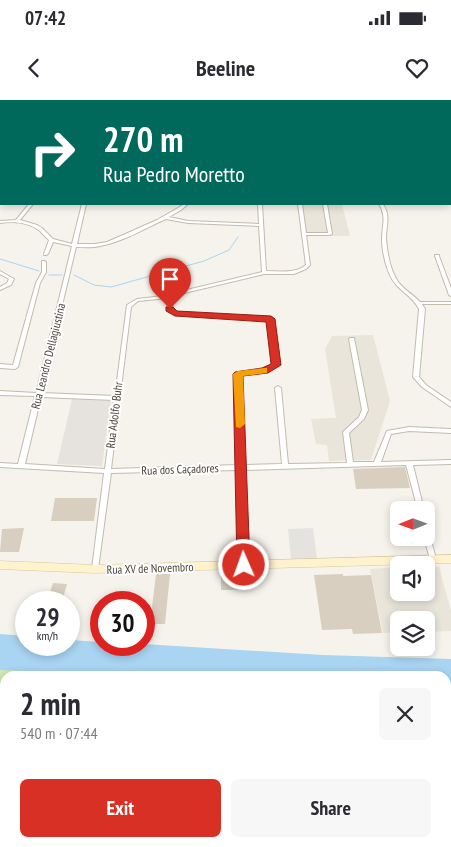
<!DOCTYPE html>
<meta charset="utf-8">
<style>
:root{--surface:#fff;--page:#f7f7f7;--text:#2b2b33;--muted:#7c7c81;--accent:#d93025}
body{margin:0;font-family:"PT Sans Narrow",sans-serif;background:var(--page);color:var(--text);height:100vh;display:flex;flex-direction:column;font-size:19px;white-space:nowrap}
*{box-sizing:border-box;margin:0}
p{font-size:16px;color:var(--muted)}
.icon{flex:none;width:28px;height:28px;fill:none;stroke:currentColor;stroke-width:2;stroke-linecap:round;stroke-linejoin:round}
.map{position:relative;flex:1;overflow:hidden}
.drawer{position:absolute;left:0px;top:571px;width:451px;height:176px;display:flex;flex-direction:column;background:var(--surface);border-radius:15px 15px 0 0;box-shadow:0 2px 8px #0003}
.drawer>*{flex:none}
.banner{position:absolute;left:0px;top:0px;width:451px;height:105px;box-shadow:0 2px 8px #0003;background:#00695c;color:#fff;overflow:hidden}
.needle{width:32px;rotate:269deg}
.fabs{position:absolute;left:390px;top:401px;display:grid;gap:10px}
.fabs a{display:grid;place-items:center;width:45px;height:45px;border-radius:8px;background:var(--surface);box-shadow:0 2px 8px #0003;font-size:25px}
.speed{position:absolute;left:15px;top:491px;display:flex;gap:10px;font-size:25px;font-weight:700;text-align:center}
.speed>*{display:grid;place-content:center;width:65px;height:65px;border-radius:50%;background:var(--surface);box-shadow:0 2px 8px #0003;line-height:1}
.speed small{font-size:12px;font-weight:400}
.speed .limit{border:8px solid #d22;background:#fff;color:#111}
.pin{position:absolute;display:grid;place-items:center;width:42px;height:42px;color:#fff;margin:-51px -21px;border-radius:50% 50% 50% 0;rotate:-45deg;box-shadow:0 0 5px #0007}
.pin .icon{rotate:45deg}
.me{position:absolute;width:55px;margin:-28px;rotate:358deg;stroke-linejoin:round;filter:drop-shadow(0 0 4px #0008)}
.turn{display:flex;align-items:center;gap:18px;height:105px;padding:0 20px;font-size:22px}
.turn .icon{width:65px;height:65px;stroke-width:2.5}
.turn b{display:block;font-size:35px;line-height:42px}
.round{display:grid;place-items:center;flex:none;width:52px;height:52px;border-radius:8px;background:var(--page)}
.head{display:flex;align-items:center;justify-content:space-between;height:85px;padding:0 20px}
h1{font-size:30px;font-weight:800;line-height:38px}
.primary-button{display:flex;gap:10px;margin-top:auto;padding:10px 20px}
.primary-button a{flex:1;height:58px;border-radius:8px;background:var(--accent);color:#fff;font-size:20px;font-weight:800;line-height:58px;text-align:center}
.primary-button a+a{background:var(--page);color:var(--text)}
.status{display:flex;justify-content:space-between;align-items:center;height:35px;padding:0 25px;background:var(--surface);direction:ltr}
.status svg{height:14px;fill:currentColor}
header{display:flex;justify-content:space-between;align-items:center;height:65px;padding:0 20px;background:var(--surface);font-size:22px;font-weight:800}
.map>svg:first-child{display:block}
.residential{fill:#eae5da}
.industrial{fill:#e6e2dd}
.green{fill:#d2eab5}
.parking{fill:#e5e3e0}
.water{fill:#a9d4f2}
.lines{fill:none;stroke-linecap:round;stroke-linejoin:round}
.stream{stroke:#a9d4f2;stroke-width:1}
.building{fill:#d8cfc1}
.minor-casing{stroke:#c2bbae;stroke-width:2}
.secondary-casing{stroke:#d6c79b;stroke-width:1}
.primary-casing{stroke:#e6c16a;stroke-width:1}
.minor{fill:#fff;fill-rule:evenodd}
.secondary{fill:#fff3cd;fill-rule:evenodd}
.primary{fill:#ffe39c;fill-rule:evenodd}
.route{fill:#d93025;stroke:#8d1f18}
.slow{fill:#f59e0b}
.labels{text-anchor:middle;dominant-baseline:central;stroke-width:4;stroke-linejoin:round;paint-order:stroke}
.street-label{font-size:12px;fill:#4b4439;stroke:#fff}
</style>
<div class="status"><b>07:42</b><svg viewBox="0 0 49 12"><path d="M0 12V9h3v3zM5 12V6h3v6zM10 12V3h3v9zM15 12V0h3v12zM26 1h20v11H26zM47 4h2v5h-2z"/></svg></div>
<header><svg class="icon" aria-label="back" viewBox="0 0 24 24"><path d="M15 5l-7 7 7 7"/></svg>Beeline<svg class="icon" aria-label="heart" viewBox="0 0 24 24"><path d="M12 20l-8-8c-3-5 5-10 8-4 3-6 11-1 8 4z"/></svg></header>
<div class="map">
<svg width="451" height="747" viewBox="0 0 451 747">
<rect width="100%" height="100%" fill="#f6f3ec"/>
<g class="residential">
<path d="M297 104H342L350 136H302Z"/>
<path d="M373 235 390 301 371 360 329 361 327 345 316 344 311 319 336 318 325 249 332 236Z"/>
<path d="M399 467V492H426V467H439L451 511V531L426 532V520H399V532L383 533 370 469Z"/>
</g>
<path class="industrial" d="M72 299 111 301 102 366 57 364Z"/>
<g class="green">
<path d="M0 567 167 576H5V605H0Z"/>
<path d="M152 742H289L290 747H152Z"/>
<path d="M381 743 446 742 451 743V747H352L351 743 368 744Z"/>
</g>
<path class="parking" d="M313 428 317 459H291L288 429Z"/>
<path class="water" d="M0 534 26 536V545H69V540L101 542V545L144 544 323 555 451 559V597H446V576H161L0 570Z"/>
<g class="lines">
<g class="stream">
<path d="M0 159 39 171"/>
<path d="M49 175H62"/>
<path d="M74 175 94 185 111 187 204 161 229 150 238 137"/>
</g>
</g>
<g class="building">
<path d="M405 367 410 388 356 389 353 369Z"/>
<path d="M55 398H97L94 421H51Z"/>
<path d="M24 428 19 452H0L2 429Z"/>
<path d="M221 472H240L241 490H221Z"/>
<path d="M156 474H170L165 524H150Z"/>
<path d="M343 474V476L371 475 382 533 353 534 352 529 322 530 314 475Z"/>
<path d="M53 483 67 484 62 502H47Z"/>
</g>
<g class="lines">
<g class="minor-casing">
<g id="minor">
<path d="M13 0H17L16 1H12Z"/>
<rect x="146" y="0" width="4" height="1"/>
<rect x="204" y="0" width="4" height="1"/>
<rect x="227" y="0" width="4" height="1"/>
<rect x="0" y="8" width="1" height="2"/>
<rect x="450" y="22" width="1" height="2"/>
<rect x="0" y="24" width="1" height="2"/>
<rect x="0" y="29" width="1" height="5"/>
<rect x="0" y="41" width="1" height="2"/>
<rect x="0" y="57" width="1" height="2"/>
<rect x="0" y="63" width="1" height="2"/>
<rect x="450" y="64" width="1" height="4"/>
<rect x="0" y="78" width="1" height="2"/>
<rect x="0" y="88" width="1" height="3"/>
<path d="M29 104H33L20 120 37 125 42 128 53 139 72 144 82 104H86L77 144H95L107 142 130 132 157 120 178 108 184 104H188L181 110 169 117 188 121 259 124 258 104H262L266 171C280 171 295 174 306 165L298 104H302L306 133H328L323 104H327L332 134 330 135H306L310 165 306 169 294 174H264L176 195 172 198 173 209 176 212 271 217 274 219 279 265 267 271 241 275 244 365 282 364 275 288 278 286 281 288 288 364 347 363 343 332 359 317 362 310 349 239 350 238H354L368 310 364 319 349 333 353 362H374L387 331 409 327 451 329V333L409 331 391 334 381 362 451 360V364L413 365 424 410H418L406 365 244 370 247 465 246 467 244 468 242 467 241 465 238 370 111 373 98 469 97 471 95 472 93 471 92 469 104 373 0 367V363L18 364 35 296 0 295V291L36 293 72 146 53 142 48 154 46 155H44V154L49 140C45 137 43 134 40 131 29 122 13 121 0 123V121L16 120ZM166 119 188 123 259 126 262 172 174 193 171 195 137 199 127 205 115 296 41 293 76 147C84 147 92 148 100 146 123 142 145 128 166 119ZM168 198 167 209 175 215 269 220 273 264 264 269 238 272 235 274 238 365 111 369 131 207 138 201ZM41 297 114 300 105 369 25 364Z"/>
<path d="M379 104H383C391 117 386 124 386 138 387 151 390 169 397 180 402 189 413 194 420 202H451V204H422L425 209 419 277 426 285 451 302V307L422 287 413 277 419 209C412 194 396 191 389 173 385 163 382 150 382 139 382 125 387 117 379 104Z"/>
<path d="M435 155H439V156L451 188V196L449 195 435 156Z"/>
<path d="M42 161H44L46 162V172L40 183 18 267 15 269 0 268V264L13 265 36 183 42 172Z"/>
<path d="M0 171 14 179 11 185 0 190V187L7 183 9 179 0 174Z"/>
<path d="M426 431H428L429 433 436 459 435 461H431L430 459 424 438H426Z"/>
<path d="M18 742H27L25 747H15Z"/>
<path d="M114 742H122L123 747H113Z"/>
<path d="M296 742H305L306 747H296Z"/>
</g>
</g>
<g class="secondary-casing">
<path id="secondary" d="M451 455V463L95 473 0 469V461L95 465Z"/>
</g>
<g class="primary-casing">
<g id="primary">
<rect x="0" y="650" width="5" height="12"/>
<rect x="446" y="653" width="5" height="12"/>
</g>
</g>
<use href="#minor" class="minor"/>
<use href="#secondary" class="secondary"/>
<use href="#primary" class="primary"/>
</g>
<path class="route" d="M166 207H173L177 211 271 216 275 219 281 265 268 273 243 276 250 465 248 468H239L237 465 233 274 235 272 262 268 271 264 266 222 175 216 166 211Z"/>
<path class="slow" d="M264 268H267V273L243 276 245 324 240 328 236 327 233 274 238 271Z"/>
<g class="labels">
<g class="street-label">
<text transform="translate(48 256) rotate(-76)">Rua Leandro Dellagiustina</text>
<text transform="translate(114 315) rotate(-83)">Rua Adolfo Buhr</text>
<text transform="translate(180 369) rotate(-2)">Rua dos Caçadores</text>
<text transform="translate(150 468) rotate(-2)">Rua XV de Novembro</text>
</g>
</g>
</svg>
<div class="fabs">
<a><svg class="needle" viewBox="-14 -14 28 28"><path d="M0-13l5 13h-10z" fill="#e53935"/><path d="M0 13l5-13h-10z" fill="#7c7c81"/></svg></a>
<a><svg class="icon" aria-label="sound" viewBox="0 0 24 24"><path d="M4 9h4l5-4v14l-5-4H4zM17 9q2 3 0 6"/></svg></a>
<a><svg class="icon" aria-label="layers" viewBox="0 0 24 24"><path d="M12 4l9 5-9 5-9-5zM3 14l9 5 9-5"/></svg></a>
</div>
<div class="speed"><div>29<small>km/h</small></div><div class="limit">30</div></div>
<div class="pin" style="left:170px;top:209px;background:#d93025"><svg class="icon" aria-label="arrive" viewBox="0 0 24 24"><path d="M6 21V4h12l-3 4 3 4H6"/></svg></div>
<svg class="me" style="left:244px;top:465px" viewBox="-20 -20 40 40"><circle r="17" fill="#d93025" stroke="#fff" stroke-width="3"/><path d="M0-11L8 9 0 5-8 9z" fill="#fff"/></svg>
<div class="banner">
<div class="turn"><svg class="icon" aria-label="right" viewBox="0 0 24 24"><path d="M7 20v-9h11M14 6l5 5-5 5"/></svg><div><b>270 m</b>Rua Pedro Moretto</div></div>
</div>
<section class="drawer">
<div class="head"><div><h1>2 min</h1><p>540 m · 07:44</p></div><a class="round"><svg class="icon" aria-label="close" viewBox="0 0 24 24"><path d="M6 6l12 12M18 6L6 18"/></svg></a></div>
<div class="primary-button"><a>Exit</a><a>Share</a></div>
</section>
</div>
